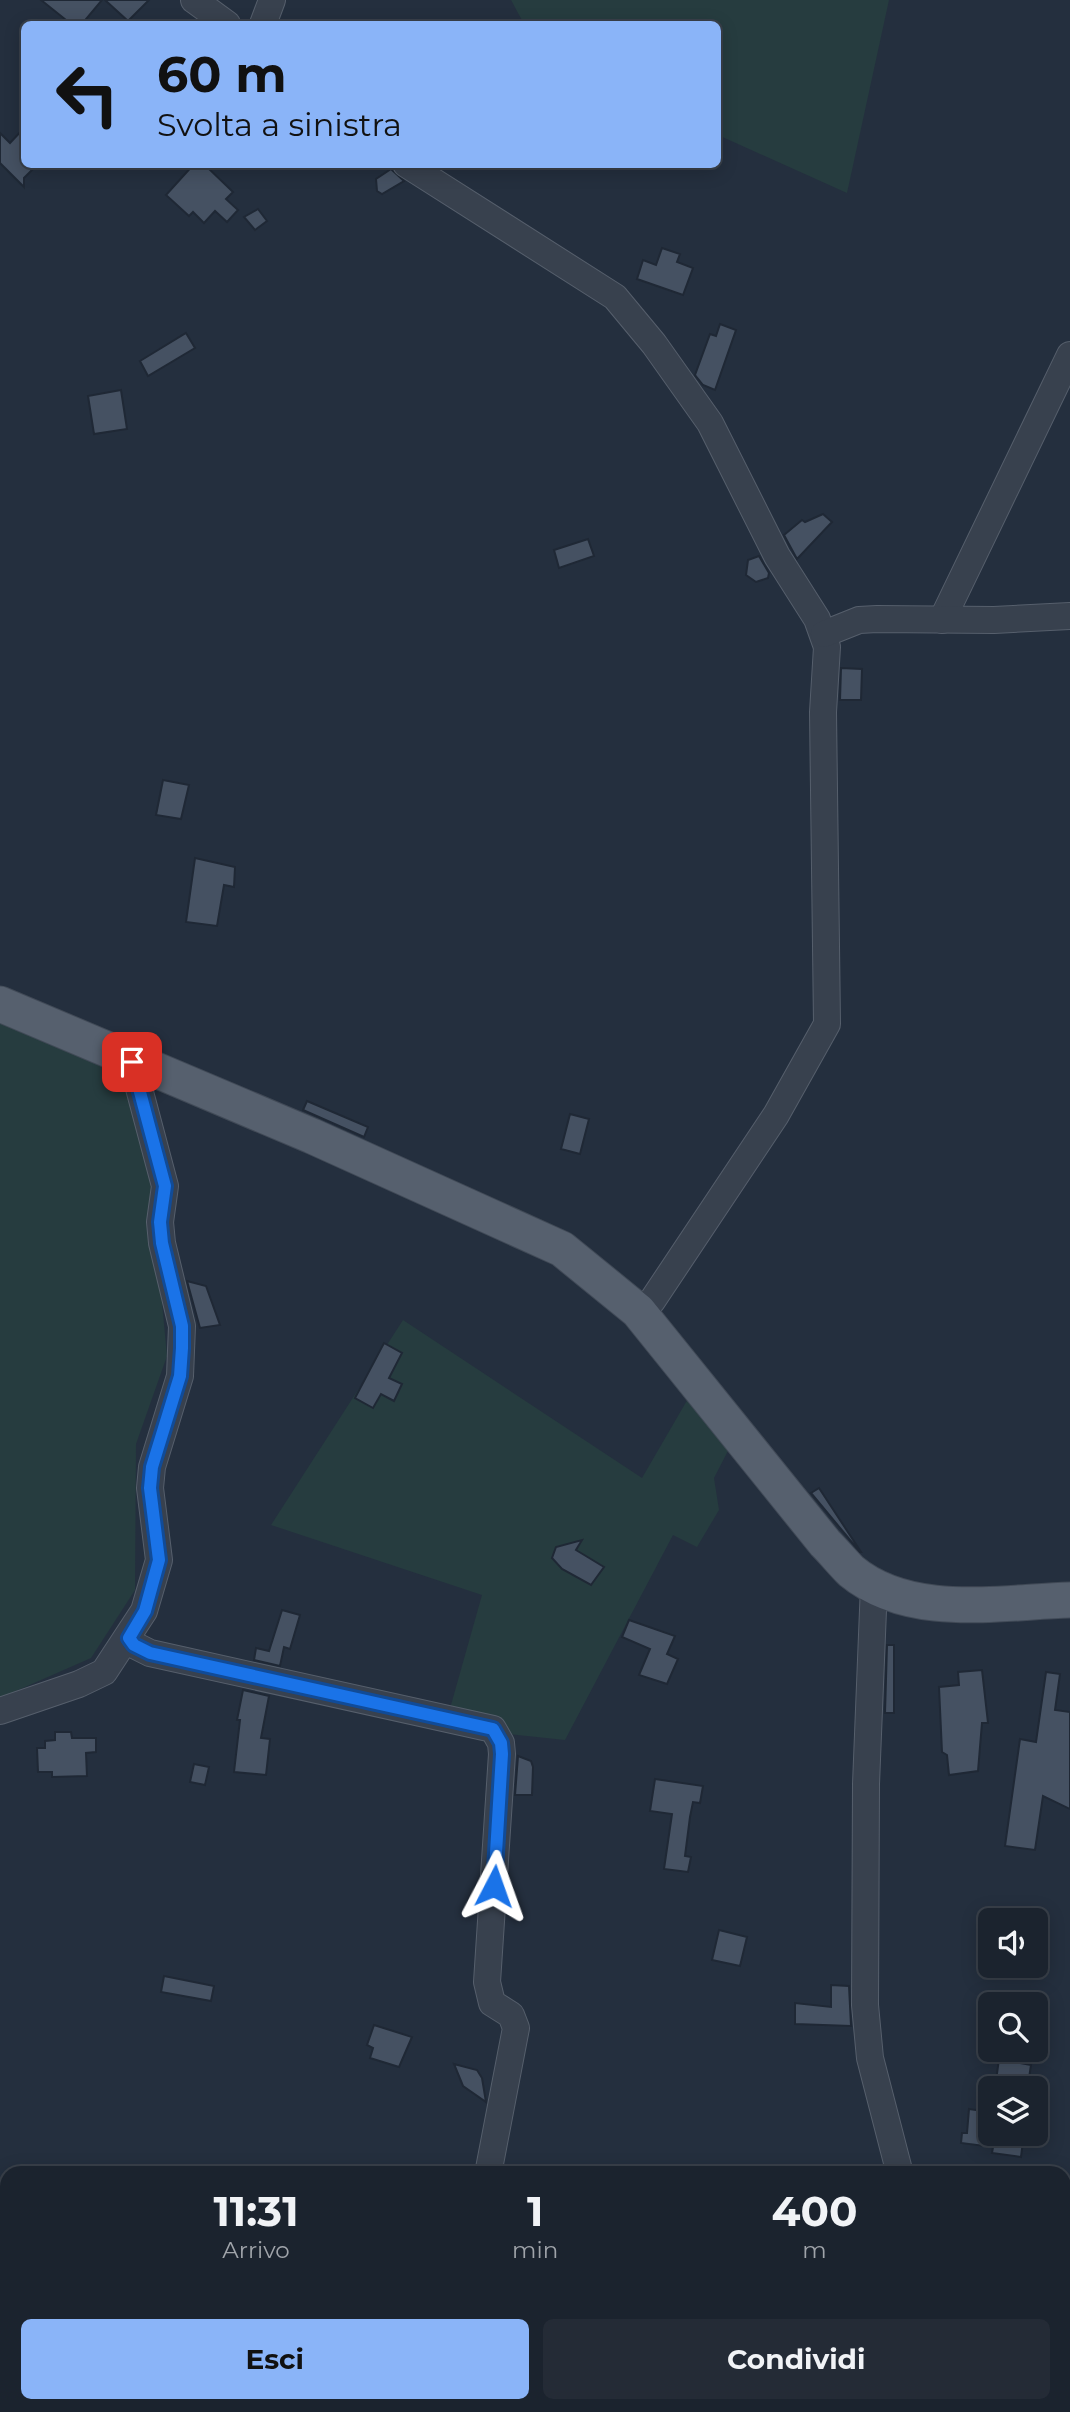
<!DOCTYPE html>
<html lang="it">
<style>
:root{--surface:#1b232e;--page:#242b36;--text:#f1f3f6;--muted:#a0a4aa;--line:#39404a;--accent:#8ab4f8}
body{margin:0;font-family:Montserrat,sans-serif;background:var(--page);color:var(--text);height:100vh;display:flex;flex-direction:column;font-size:26px;white-space:nowrap}
*{box-sizing:border-box;margin:0}
p{font-size:23px;color:var(--muted)}
.icon{flex:none;width:38px;height:38px;fill:none;stroke:currentColor;stroke-width:2;stroke-linecap:round;stroke-linejoin:round}
.map{position:relative;flex:1;overflow:hidden}
.panel{position:absolute;left:0px;top:2166px;width:1071px;height:247px;display:flex;flex-direction:column;background:var(--surface);border-radius:21px 21px 0 0;box-shadow:0 4px 18px #0003,0 0 0 2px var(--line)}
.panel>*{flex:none}
.guide{position:absolute;left:21px;top:21px;width:700px;height:147px;border-radius:10px;box-shadow:0 4px 18px #0003,0 0 0 2px var(--line);background:#8ab4f8;color:#111;overflow:hidden}
.fabs{position:absolute;left:978px;top:1908px;display:grid;gap:14px}
.fabs a{display:grid;place-items:center;width:70px;height:70px;border-radius:10px;background:var(--surface);box-shadow:0 4px 18px #0003,0 0 0 2px var(--line);font-size:35px}
.pin{position:absolute;display:grid;place-items:center;width:60px;height:60px;color:#fff;margin:-30px;border-radius:14px;box-shadow:0 4px 10px #0006}
.me{position:absolute;width:77px;margin:-38px;rotate:4deg;stroke-linejoin:round;filter:drop-shadow(0 0 5px #0008)}
.turn{display:flex;align-items:center;gap:24px;height:147px;padding:0 21px;font-size:32px}
.turn .icon{width:91px;height:91px;stroke-width:2.5}
.turn b{display:block;font-size:49px;line-height:60px}
.eta{display:flex;justify-content:space-evenly;align-items:center;height:119px;text-align:center}
.eta b{font-size:42px;font-weight:700;line-height:49px}
.button{display:flex;gap:14px;margin-top:auto;padding:14px 21px}
.button a{flex:1;height:80px;border-radius:10px;background:var(--accent);color:#111;font-size:28px;font-weight:700;line-height:80px;text-align:center}
.button a+a{background:var(--page);color:var(--text)}
.map>svg:first-child{display:block}
.green{fill:#263c3f}
.building{fill:#455162;stroke:#1f2835;stroke-width:2}
.lines{fill:none;stroke-linecap:round;stroke-linejoin:round}
.minor-casing{stroke:#565f6c;stroke-width:28}
.major-casing{stroke:#414a57;stroke-width:37}
.minor{stroke:#38414e;stroke-width:26}
.major{stroke:#56606e;stroke-width:35}
.route-casing{stroke:#114b97;stroke-width:18}
.route{stroke:#1a73e8;stroke-width:12}
</style>
<div class="map">
<svg width="1070" height="2412" viewBox="0 0 1070 2412">
<rect width="100%" height="100%" fill="#242f3e"/>
<g class="green">
<path d="M511 0H889L847 193 718 135V24H680L675 20 643 24H524Z"/>
<path d="M0 1015 127 1075 147 1143 167 1356 136 1444 135 1590 91 1658 0 1698Z"/>
<path d="M403 1320 642 1478 689 1397 730 1447 714 1478 719 1510 697 1547 673 1535 565 1740 498 1733 449 1712 482 1595 271 1525Z"/>
</g>
<g class="building">
<path d="M41 0H102L82 24H71Z"/>
<path d="M105 0H149L128 21Z"/>
<path d="M24 128V164H38L24 178V187L0 163V133L10 143Z"/>
<path d="M194 164H204L233 192 226 199 238 210 227 222 215 211 204 223 193 212 189 216 166 195Z"/>
<path d="M391 169 404 181 382 194 377 191 376 179Z"/>
<path d="M258 209 267 221 255 230 244 217Z"/>
<path d="M662 248 680 254 677 262 693 268 683 295 637 279 643 260 656 265Z"/>
<path d="M720 324 736 330 715 390 703 385 695 375 710 334 716 336Z"/>
<path d="M186 333 195 348 148 376 140 361Z"/>
<path d="M121 390 127 429 94 434 88 396Z"/>
<path d="M823 514 832 522 797 559 784 535 802 520 805 522Z"/>
<path d="M588 539 594 556 559 568 554 550Z"/>
<path d="M759 556 769 573 768 578 756 582 746 575 748 560Z"/>
<path d="M841 668 862 669 861 700H840Z"/>
<path d="M163 780 189 785 181 819 156 815Z"/>
<path d="M195 858 235 867 234 887 224 885 217 926 186 922Z"/>
<path d="M307 1101 368 1127 364 1137 303 1110Z"/>
<path d="M570 1114 589 1119 580 1154 561 1149Z"/>
<path d="M187 1281 206 1286 220 1325 200 1328Z"/>
<path d="M384 1343 402 1353 389 1378 402 1384 394 1401 381 1394 373 1408 355 1398Z"/>
<path d="M819 1488 861 1552H860L811 1493Z"/>
<path d="M582 1540 576 1550 604 1567 591 1585 562 1569 552 1558 556 1547Z"/>
<path d="M282 1610 300 1615 290 1649 284 1647 280 1666 254 1660 256 1648 269 1651Z"/>
<path d="M629 1620 675 1636 667 1654 678 1659 667 1684 639 1675 650 1649 622 1637Z"/>
<path d="M887 1645H894V1713H885Z"/>
<path d="M982 1670 988 1723H982L978 1771 949 1775 947 1755 942 1752 939 1687 959 1685 958 1672Z"/>
<path d="M1046 1672 1060 1674 1055 1710 1070 1712V1809L1043 1796 1035 1850 1005 1846 1020 1739 1036 1742Z"/>
<path d="M243 1690 269 1696 261 1738 270 1739 266 1775 234 1772 240 1720H237Z"/>
<path d="M55 1732H71L72 1738H96V1752L86 1753 87 1776 52 1777V1772H38L37 1748H45V1741L55 1740Z"/>
<path d="M518 1756 531 1761 533 1767 532 1795H515Z"/>
<path d="M194 1764 209 1767 205 1785 190 1782Z"/>
<path d="M655 1779 703 1786 700 1803 693 1802 690 1817 685 1856 691 1857 688 1872 664 1869 672 1814 650 1811Z"/>
<path d="M719 1930 747 1937 740 1966 712 1960Z"/>
<path d="M164 1976 214 1986 211 2001 161 1992Z"/>
<path d="M831 1985 849 1986 851 2026 795 2024V2003L831 2007Z"/>
<path d="M374 2025 412 2037 399 2067 370 2058 373 2048 367 2045Z"/>
<path d="M1000 2051 1015 2053 1014 2062 1031 2065 1028 2085 996 2081Z"/>
<path d="M454 2064 477 2070 482 2078 486 2102 463 2086Z"/>
<path d="M969 2109 990 2112V2133H1024L1021 2157 992 2153 993 2147 961 2143 962 2133H967Z"/>
</g>
<g class="lines">
<g class="minor-casing">
<g id="minor">
<path d="M194 0 227 24"/>
<path d="M263 24 272 0"/>
<path d="M406 164 615 297 654 344 710 423 777 556 817 619 827 647 823 712 827 1024 776 1115 652 1301 638 1311"/>
<path d="M942 620 1070 355"/>
<path d="M824 634 859 620 877 619 994 620 1070 616"/>
<path d="M874 1585 866 1784 865 2005 870 2058 900 2174"/>
<path d="M129 1638 134 1645 150 1653 493 1729 501 1743 502 1754 487 1982 492 2003 511 2015 516 2028 488 2174"/>
<path d="M0 1711 79 1684 104 1672 144 1611 159 1560 150 1488 152 1467 180 1376 182 1326 162 1243 160 1222 165 1186 132 1062"/>
<path d="M466 2412 467 2406"/>
<path d="M994 2412 995 2406"/>
</g>
</g>
<g class="major-casing">
<path id="major" d="M0 1004 312 1136 562 1249 638 1311 825 1543C834 1552 842 1562 851 1571 910 1620 1000 1602 1070 1600"/>
</g>
<use href="#minor" class="minor"/>
<use href="#major" class="major"/>
</g>
<g class="lines">
<g class="route-casing">
<path id="route" d="M132 1062 165 1186 160 1222 162 1243 182 1326V1348L180 1376 152 1467 150 1488 159 1560 145 1611 129 1638 134 1645 150 1653 493 1729 501 1743 502 1754 494 1886"/>
</g>
<use href="#route" class="route"/>
</g>
</svg>
<div class="fabs">
<a><svg class="icon" aria-label="sound" viewBox="0 0 24 24"><path d="M4 9h4l5-4v14l-5-4H4zM17 9q2 3 0 6"/></svg></a>
<a><svg class="icon" aria-label="search" viewBox="0 0 24 24"><circle cx="10" cy="10" r="6"/><path d="M15 15l6 6"/></svg></a>
<a><svg class="icon" aria-label="layers" viewBox="0 0 24 24"><path d="M12 4l9 5-9 5-9-5zM3 14l9 5 9-5"/></svg></a>
</div>
<div class="pin" style="left:132px;top:1062px;background:#d93025"><svg class="icon" aria-label="arrive" viewBox="0 0 24 24"><path d="M6 21V4h12l-3 4 3 4H6"/></svg></div>
<svg class="me" style="left:494px;top:1886px" viewBox="-20 -20 40 40"><path d="M0-17L14 15 0 8-14 15z" fill="#1a73e8" stroke="#fff" stroke-width="4"/></svg>
<div class="guide">
<div class="turn"><svg class="icon" aria-label="left" viewBox="0 0 24 24"><path d="M17 20v-9H6M10 6l-5 5 5 5"/></svg><div><b>60 m</b>Svolta a sinistra</div></div>
</div>
<section class="panel">
<div class="eta">
<div><b>11:31</b><p>Arrivo</p></div>
<div><b>1</b><p>min</p></div>
<div><b>400</b><p>m</p></div>
</div>
<div class="button"><a>Esci</a><a>Condividi</a></div>
</section>
</div>
